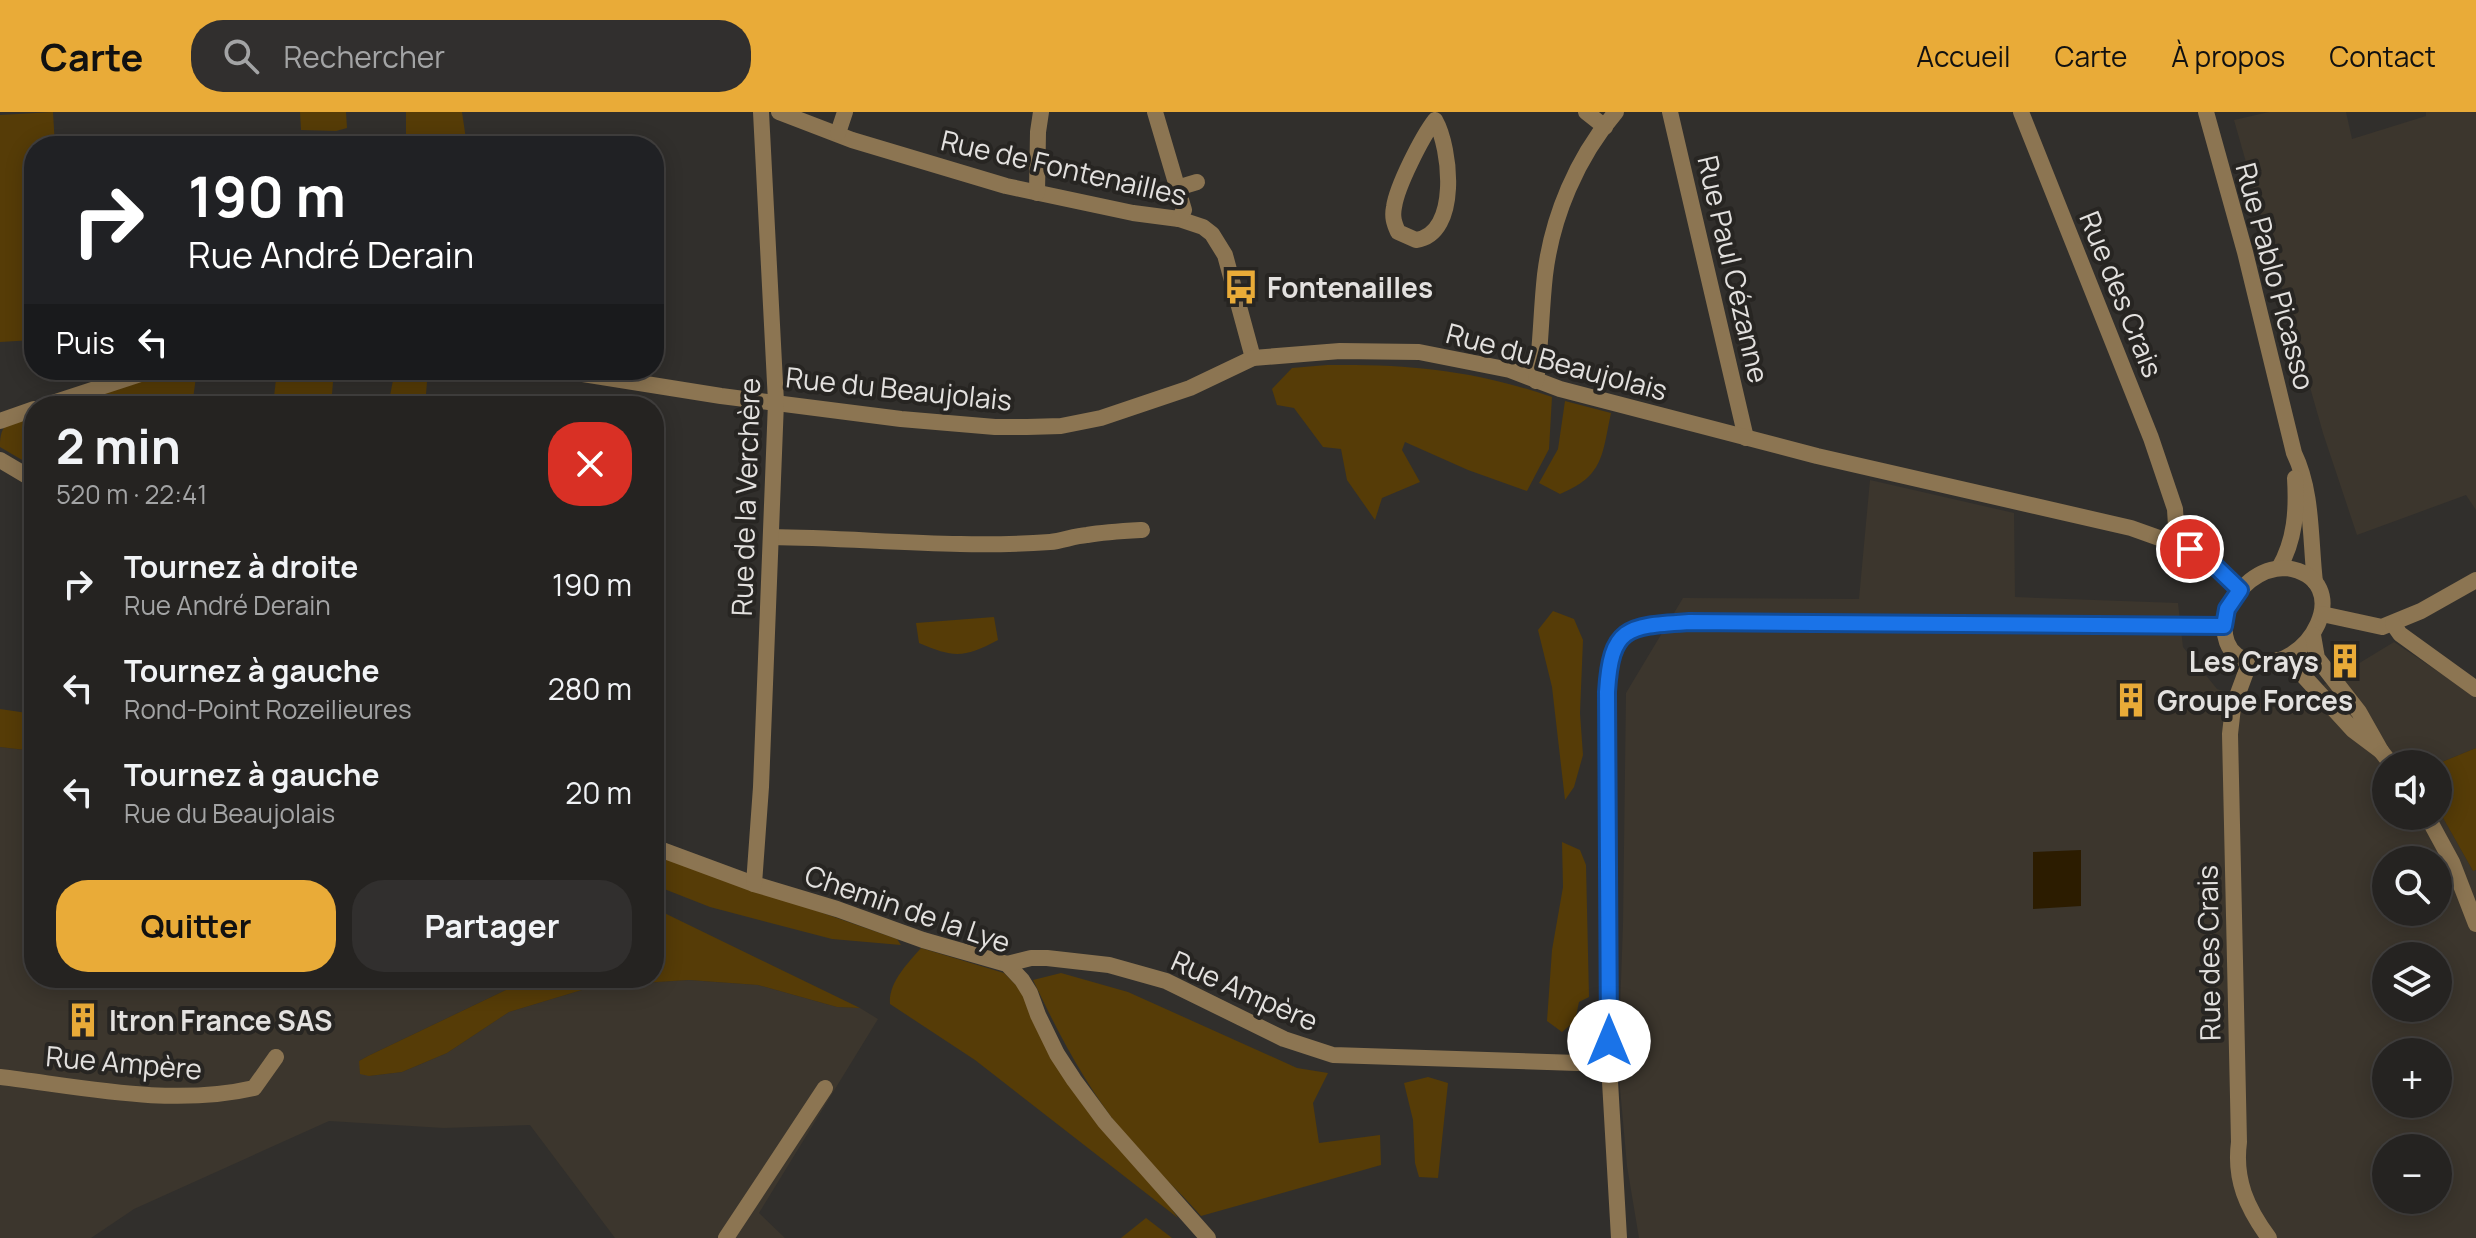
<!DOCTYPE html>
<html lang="fr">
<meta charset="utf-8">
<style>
:root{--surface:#252321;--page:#312f2e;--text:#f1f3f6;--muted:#a3a4a5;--line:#42403f;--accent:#e9ab38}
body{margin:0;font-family:Manrope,sans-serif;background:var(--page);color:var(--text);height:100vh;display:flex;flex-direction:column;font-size:30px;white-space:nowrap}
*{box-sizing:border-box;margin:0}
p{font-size:26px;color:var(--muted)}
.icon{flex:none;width:44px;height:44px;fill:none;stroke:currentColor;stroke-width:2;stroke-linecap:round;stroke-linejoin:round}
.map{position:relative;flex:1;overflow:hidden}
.side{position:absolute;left:24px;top:284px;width:640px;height:592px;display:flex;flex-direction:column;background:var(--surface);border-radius:32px;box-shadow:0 4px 20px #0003,0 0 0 2px var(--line)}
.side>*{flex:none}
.top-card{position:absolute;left:24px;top:24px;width:640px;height:244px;border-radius:32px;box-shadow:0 4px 20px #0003,0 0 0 2px var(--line);background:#202124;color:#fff;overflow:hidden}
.buttons{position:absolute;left:2372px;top:638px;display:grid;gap:16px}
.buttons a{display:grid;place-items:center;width:80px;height:80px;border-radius:50%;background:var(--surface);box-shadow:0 4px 20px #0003,0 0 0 2px var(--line);font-size:40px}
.pin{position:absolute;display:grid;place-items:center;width:68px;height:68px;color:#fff;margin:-34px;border:4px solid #fff;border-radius:50%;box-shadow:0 2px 8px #0007}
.me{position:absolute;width:88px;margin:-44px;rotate:0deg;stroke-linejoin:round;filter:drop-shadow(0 0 6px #0008)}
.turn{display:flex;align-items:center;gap:28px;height:168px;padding:0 32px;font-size:36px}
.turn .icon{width:104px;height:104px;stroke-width:2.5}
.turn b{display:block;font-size:56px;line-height:68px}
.then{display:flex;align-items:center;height:76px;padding:0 32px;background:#0003;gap:16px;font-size:30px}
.round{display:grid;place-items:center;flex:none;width:84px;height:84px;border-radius:32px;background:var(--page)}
.summary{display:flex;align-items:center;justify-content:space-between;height:136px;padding:0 32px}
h1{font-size:48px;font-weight:700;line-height:60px}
.cta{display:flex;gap:16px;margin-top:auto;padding:16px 32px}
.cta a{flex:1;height:92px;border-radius:32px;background:var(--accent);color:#111;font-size:32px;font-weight:700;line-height:92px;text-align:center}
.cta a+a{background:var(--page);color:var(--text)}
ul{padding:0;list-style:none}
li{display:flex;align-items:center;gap:24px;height:104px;padding:0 32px}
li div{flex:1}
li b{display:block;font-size:30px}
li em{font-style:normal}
header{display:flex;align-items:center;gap:48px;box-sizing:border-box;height:112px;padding:0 40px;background:var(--accent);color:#111}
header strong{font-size:38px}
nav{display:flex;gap:44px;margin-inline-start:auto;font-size:28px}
.search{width:560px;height:72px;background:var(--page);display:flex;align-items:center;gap:20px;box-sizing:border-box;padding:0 28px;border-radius:32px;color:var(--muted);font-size:30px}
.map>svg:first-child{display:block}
.built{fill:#3c362d;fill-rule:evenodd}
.green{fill:#563c07}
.water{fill:#2c1c00}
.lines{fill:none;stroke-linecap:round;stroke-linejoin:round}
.street{stroke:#8c7552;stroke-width:16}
.route-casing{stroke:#114b97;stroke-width:20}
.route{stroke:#1a73e8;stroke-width:14}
.labels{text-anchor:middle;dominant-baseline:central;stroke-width:8;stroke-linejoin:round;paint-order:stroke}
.street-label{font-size:28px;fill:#e3e1df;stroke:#272522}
.poi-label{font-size:28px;font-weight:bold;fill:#e3e1df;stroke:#272522;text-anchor:start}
</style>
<header>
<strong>Carte</strong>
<div class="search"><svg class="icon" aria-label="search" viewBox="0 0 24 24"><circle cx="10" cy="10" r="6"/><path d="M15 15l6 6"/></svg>Rechercher</div>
<nav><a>Accueil</a><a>Carte</a><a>À propos</a><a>Contact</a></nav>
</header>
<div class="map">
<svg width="2476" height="1126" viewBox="0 0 2476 1126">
<rect width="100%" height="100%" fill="#312f2c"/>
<g class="built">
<path d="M2269 0H2346L2352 27 2426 4V0H2476V398L2466 383 2357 423 2323 321 2234 8Z"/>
<path d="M1870 368 2014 401 2015 485 2178 491 2183 535 2217 577 2259 591 2297 589 2394 530 2476 585V636L2437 652H2386V704H2438V697L2473 759 2476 758V1126H1639L1627 1054 1618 954 1623 812 1626 581 1683 486 1859 487ZM2386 748H2438V800H2386ZM2386 844H2438V896H2386ZM2386 940H2438V992H2386ZM2386 1036H2438V1088H2386Z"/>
<path d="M0 635 34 639V866H531L368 944 359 949 369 964 402 960 447 941 509 900 595 874 689 868 758 873 837 895 860 896 878 907 759 1101 785 1126H615L530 1013 444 1016 329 1009 134 1097 91 1126H0Z"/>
</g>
<g class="green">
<path d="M53 0 55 34H34V228L0 230V3Z"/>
<path d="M300 0H346L347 16 336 19 301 18Z"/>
<path d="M406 0H462L467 34H406Z"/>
<path d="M1327 253C1410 252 1473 258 1552 285L1549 337 1527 379 1468 358 1405 330 1402 338 1420 370 1382 386 1375 408 1347 368 1341 337 1323 335 1294 296 1277 293 1272 277 1292 256Z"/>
<path d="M176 258H197L192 294H66Z"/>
<path d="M277 258H334L331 294H273Z"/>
<path d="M395 258H428L425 294H388Z"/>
<path d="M1565 289 1611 301C1602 343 1604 364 1560 382L1539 371 1558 337Z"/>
<path d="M34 304V355L0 335C0 307 11 312 34 304Z"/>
<path d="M1553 499 1574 507 1583 528 1580 601 1583 643 1574 675 1565 688 1552 575 1538 518Z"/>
<path d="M994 505 998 528C964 546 954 546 919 531L916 511Z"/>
<path d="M0 597 34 602V639L0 635Z"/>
<path d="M2476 636V758L2473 759 2438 697 2437 652Z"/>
<path d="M1562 730 1580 738 1586 753 1589 885 1579 890 1575 909 1562 920 1547 909 1552 838 1563 775Z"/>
<path d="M654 742 897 827 901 833 832 827 710 795 654 773Z"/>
<path d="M654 796 860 896 837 895 758 873 689 868 595 874 509 900 447 941 402 960 369 964 360 962 359 949 368 944 531 866H654Z"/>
<path d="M921 836 1004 861 1019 876 1178 1106 975 948 890 892C888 871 908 851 921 836Z"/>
<path d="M1061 861 1128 880 1297 956 1328 961 1313 991 1319 1031 1380 1023 1381 1053 1201 1104C1177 1076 1148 1052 1125 1023 1087 976 1059 923 1033 868Z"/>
<path d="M1428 965 1448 971 1438 1066 1419 1065 1415 1051 1413 1008 1404 971Z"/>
<path d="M1146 1106 1172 1126H1121Z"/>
</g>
<path class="water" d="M2081 738V794L2033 797V740Z"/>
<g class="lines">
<g class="street">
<path d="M779 0 852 28 1006 74 1133 101 1179 107 1203 115 1212 122 1225 143 1253 246"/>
<path d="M1155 0 1184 98 1179 107"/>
<path d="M1586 0 1605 15"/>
<path d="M1670 0 1746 326"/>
<path d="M2021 0 2151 326 2175 397 2177 431"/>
<path d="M2206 0 2245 140 2294 341C2313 380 2310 428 2315 470"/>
<path d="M1435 8C1451 36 1460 122 1416 128L1398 120C1394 111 1392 105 1394 95 1397 74 1422 25 1435 8Z"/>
<path d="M838 21 845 0"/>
<path d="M1177 76 1197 70"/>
<path d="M1037 81 1038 20 1041 0"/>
<path d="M558 258 721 284 901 307 995 315H1027L1061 314 1101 306 1190 276 1253 246 1340 239 1419 240 1510 258 1560 277 1817 344 2131 416 2190 437 2225 462 2240 478"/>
<path d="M1536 269C1541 234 1541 199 1545 163 1552 105 1577 45 1616 0"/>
<path d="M43 294 153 258"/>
<path d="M0 309 34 297"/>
<path d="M0 348 34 368"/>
<path d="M771 425C864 426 957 437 1050 430 1062 429 1074 424 1087 423 1105 420 1124 419 1142 418"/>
<path d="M2279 456C2295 428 2297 399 2295 366"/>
<path d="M2286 456C2359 467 2309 563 2252 550 2198 538 2232 455 2286 456Z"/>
<path d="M2322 502 2382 515 2421 499 2476 468"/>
<path d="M2393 512 2400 522 2476 577"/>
<path d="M2277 548 2299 559 2353 618 2381 639 2359 600 2317 546 2313 523"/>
<path d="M2250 549 2233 595 2230 622 2239 1030C2234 1068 2247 1096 2269 1126"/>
<path d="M2381 639 2391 652"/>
<path d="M2427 704 2452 750 2476 812"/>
<path d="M654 735 754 772 837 797 923 828 1007 852 1022 868 1030 881 1038 903 1057 942 1074 968 1105 1010 1208 1126"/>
<path d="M754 772 761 675 776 290 761 0"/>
<path d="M1007 852 1031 846H1047L1109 853 1166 869 1284 927 1333 943 1609 952"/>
<path d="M0 965C82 975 172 995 254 976L276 945"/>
<path d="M726 1126 825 976"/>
<path d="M1619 1126 1609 952 1607 580C1612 514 1627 514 1689 510L2224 514"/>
</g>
</g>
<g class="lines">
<g class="route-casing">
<path id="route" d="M1609 929 1607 580C1611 514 1627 514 1689 510L2224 514 2227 497 2240 478 2214 453 2190 437"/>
</g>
<use href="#route" class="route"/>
</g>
<defs>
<g id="bus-bare" transform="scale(2.76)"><path d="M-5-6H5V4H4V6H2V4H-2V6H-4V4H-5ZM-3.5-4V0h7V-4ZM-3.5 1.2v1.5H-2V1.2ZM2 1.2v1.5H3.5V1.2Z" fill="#e9ab38" stroke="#272522" stroke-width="2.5" paint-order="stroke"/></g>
<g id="building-bare" transform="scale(2.76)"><path d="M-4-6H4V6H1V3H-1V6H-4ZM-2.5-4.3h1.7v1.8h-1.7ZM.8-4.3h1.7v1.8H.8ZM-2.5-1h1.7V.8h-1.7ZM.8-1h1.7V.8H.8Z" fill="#e9ab38" stroke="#272522" stroke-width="2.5" paint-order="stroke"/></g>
</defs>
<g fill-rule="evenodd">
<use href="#bus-bare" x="1241" y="175"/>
<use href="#building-bare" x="2345" y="549"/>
<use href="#building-bare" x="2131" y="588"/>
<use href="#building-bare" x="83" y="908"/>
</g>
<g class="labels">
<g class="street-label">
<text transform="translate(1064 55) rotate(13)">Rue de Fontenailles</text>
<text transform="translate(1734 157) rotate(77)">Rue Paul Cézanne</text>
<text transform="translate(2276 164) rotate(75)">Rue Pablo Picasso</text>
<text transform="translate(2122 182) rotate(68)">Rue des Crais</text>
<text transform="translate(1557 249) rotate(15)">Rue du Beaujolais</text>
<text transform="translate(899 276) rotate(6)">Rue du Beaujolais</text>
<text transform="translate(745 385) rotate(-88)">Rue de la Verchère</text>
<text transform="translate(908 796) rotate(19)">Chemin de la Lye</text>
<text transform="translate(2208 841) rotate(-91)">Rue des Crais</text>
<text transform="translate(1245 878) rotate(24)">Rue Ampère</text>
<text transform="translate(124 950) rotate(5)">Rue Ampère</text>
</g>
<g class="poi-label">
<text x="1267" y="175">Fontenailles</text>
<text x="2319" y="549" text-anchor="end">Les Crays</text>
<text x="2157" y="588">Groupe Forces</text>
<text x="109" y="908">Itron France SAS</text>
</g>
</g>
</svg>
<div class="buttons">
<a><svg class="icon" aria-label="sound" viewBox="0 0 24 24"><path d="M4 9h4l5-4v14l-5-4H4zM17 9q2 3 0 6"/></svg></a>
<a><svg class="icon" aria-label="search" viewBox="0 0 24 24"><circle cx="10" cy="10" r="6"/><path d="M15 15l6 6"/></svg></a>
<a><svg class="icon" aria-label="layers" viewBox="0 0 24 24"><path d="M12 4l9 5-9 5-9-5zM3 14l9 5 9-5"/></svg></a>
<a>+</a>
<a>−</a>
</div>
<div class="pin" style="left:2190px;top:437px;background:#d93025"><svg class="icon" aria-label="arrive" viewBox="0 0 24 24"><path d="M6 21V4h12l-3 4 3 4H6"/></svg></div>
<svg class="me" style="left:1609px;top:929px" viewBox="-20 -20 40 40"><circle r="19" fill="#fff"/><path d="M0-13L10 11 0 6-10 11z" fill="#1a73e8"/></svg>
<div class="top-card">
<div class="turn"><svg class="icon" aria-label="right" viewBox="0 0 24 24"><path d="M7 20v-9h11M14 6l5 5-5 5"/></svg><div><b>190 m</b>Rue André Derain</div></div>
<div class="then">Puis<svg class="icon" aria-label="left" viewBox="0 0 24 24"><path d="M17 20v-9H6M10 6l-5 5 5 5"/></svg></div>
</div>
<section class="side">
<div class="summary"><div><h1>2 min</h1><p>520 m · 22:41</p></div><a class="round" style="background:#d93025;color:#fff"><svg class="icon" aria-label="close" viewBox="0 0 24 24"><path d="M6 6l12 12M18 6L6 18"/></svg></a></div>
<ul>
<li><svg class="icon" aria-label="right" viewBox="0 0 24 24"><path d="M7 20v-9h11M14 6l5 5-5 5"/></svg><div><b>Tournez à droite</b><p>Rue André Derain</p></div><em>190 m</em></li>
<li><svg class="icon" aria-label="left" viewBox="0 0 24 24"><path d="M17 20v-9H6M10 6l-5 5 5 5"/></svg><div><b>Tournez à gauche</b><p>Rond-Point Rozeilieures</p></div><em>280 m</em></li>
<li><svg class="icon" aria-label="left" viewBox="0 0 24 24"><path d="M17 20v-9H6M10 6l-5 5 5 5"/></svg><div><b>Tournez à gauche</b><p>Rue du Beaujolais</p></div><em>20 m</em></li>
</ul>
<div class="cta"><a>Quitter</a><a>Partager</a></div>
</section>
</div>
